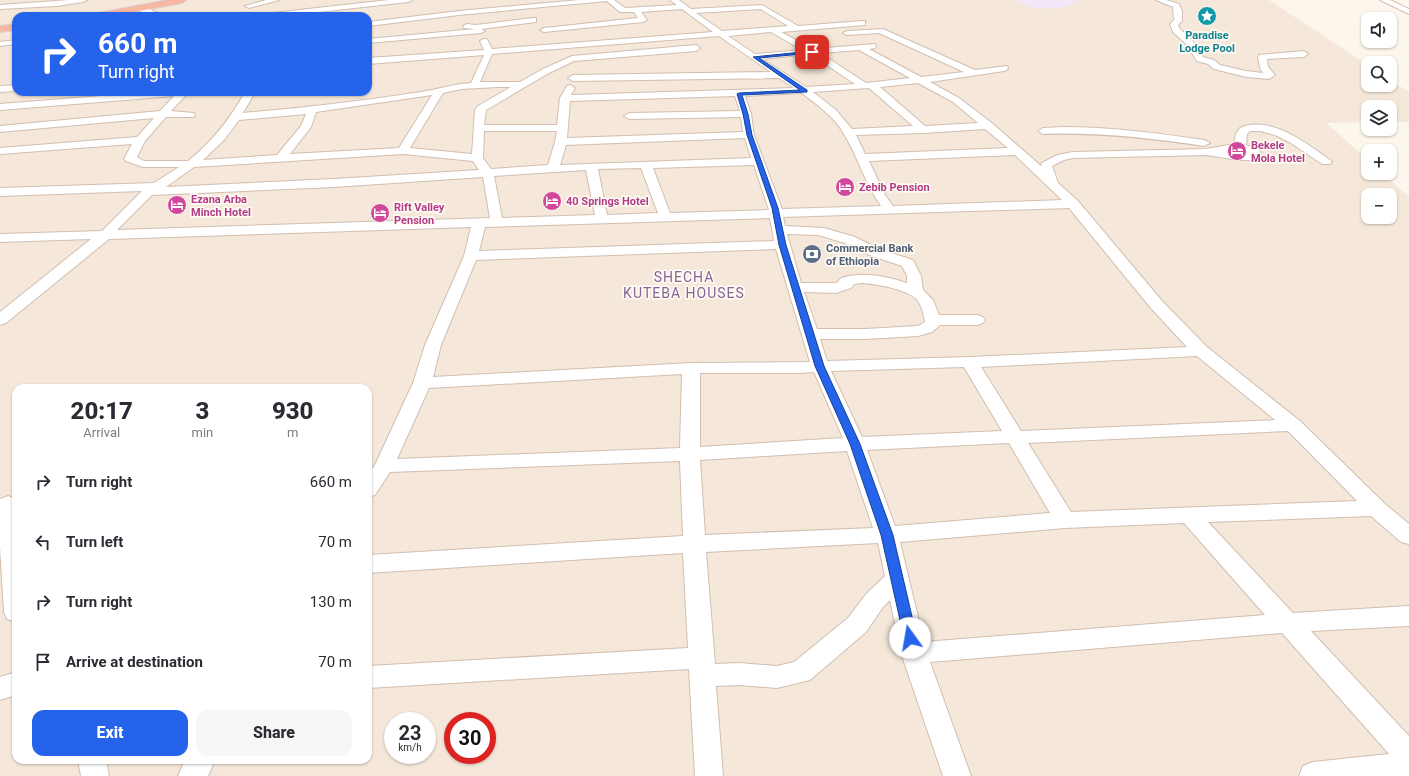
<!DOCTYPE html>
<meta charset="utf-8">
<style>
:root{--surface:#fff;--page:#f7f7f7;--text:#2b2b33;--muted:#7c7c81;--accent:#2563eb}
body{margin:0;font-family:Roboto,sans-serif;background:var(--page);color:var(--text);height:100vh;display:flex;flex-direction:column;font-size:15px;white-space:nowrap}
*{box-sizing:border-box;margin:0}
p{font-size:13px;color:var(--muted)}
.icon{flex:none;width:22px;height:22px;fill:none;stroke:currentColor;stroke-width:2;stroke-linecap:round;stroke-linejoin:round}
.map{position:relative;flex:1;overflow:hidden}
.side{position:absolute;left:12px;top:384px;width:360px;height:380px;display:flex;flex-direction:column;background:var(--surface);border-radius:12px;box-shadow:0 1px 3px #0004}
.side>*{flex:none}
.hud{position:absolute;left:12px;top:12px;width:360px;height:84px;border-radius:12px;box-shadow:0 1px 3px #0004;background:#2563eb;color:#fff;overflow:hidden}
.tools{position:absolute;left:1361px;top:12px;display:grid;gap:8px}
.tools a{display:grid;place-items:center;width:36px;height:36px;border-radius:8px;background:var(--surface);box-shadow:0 1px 3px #0004;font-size:20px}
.speed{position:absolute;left:384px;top:712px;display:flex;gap:8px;font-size:20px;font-weight:700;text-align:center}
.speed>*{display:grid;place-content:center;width:52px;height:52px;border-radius:50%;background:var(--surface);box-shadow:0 1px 3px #0004;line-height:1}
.speed small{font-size:10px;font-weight:400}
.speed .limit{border:6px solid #d22;background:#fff;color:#111}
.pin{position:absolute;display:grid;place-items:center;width:34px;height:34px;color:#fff;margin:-17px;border-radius:8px;box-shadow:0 2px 6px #0006}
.me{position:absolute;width:44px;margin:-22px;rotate:347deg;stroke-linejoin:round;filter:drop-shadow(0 0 3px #0008)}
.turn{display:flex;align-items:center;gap:14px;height:84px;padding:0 20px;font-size:18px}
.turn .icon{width:52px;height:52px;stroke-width:2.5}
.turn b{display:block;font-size:28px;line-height:34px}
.eta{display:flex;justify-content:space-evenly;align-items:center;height:68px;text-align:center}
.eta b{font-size:24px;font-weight:800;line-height:28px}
.cta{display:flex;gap:8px;margin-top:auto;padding:8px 20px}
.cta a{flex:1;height:46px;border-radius:12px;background:var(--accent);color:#fff;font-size:16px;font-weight:800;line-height:46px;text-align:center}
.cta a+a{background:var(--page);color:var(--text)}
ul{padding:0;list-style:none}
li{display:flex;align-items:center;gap:12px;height:60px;padding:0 20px}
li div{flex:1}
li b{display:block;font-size:15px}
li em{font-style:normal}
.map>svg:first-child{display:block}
.residential{fill:#f5e8da;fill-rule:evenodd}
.education{fill:#f3e8fa}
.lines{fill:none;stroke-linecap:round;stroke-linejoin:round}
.minor-casing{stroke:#d1beb0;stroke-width:2}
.highway-casing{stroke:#dad1cd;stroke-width:2}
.minor{fill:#fff;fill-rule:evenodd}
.highway{fill:#f7b7a3;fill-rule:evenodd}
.route{fill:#2563eb;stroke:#184099}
.labels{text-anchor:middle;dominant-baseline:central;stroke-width:3.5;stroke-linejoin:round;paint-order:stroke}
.far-culture-label{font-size:11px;font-weight:bold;fill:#0d838f;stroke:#fffaf3}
.far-hotel-label{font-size:11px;font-weight:bold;fill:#b23c85;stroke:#fffaf3;text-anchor:start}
.far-service-label{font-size:11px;font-weight:bold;fill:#4e5e75;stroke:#fffaf3;text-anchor:start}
.neighbourhood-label{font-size:14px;letter-spacing:1px;fill:#846695;stroke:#fffaf3}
</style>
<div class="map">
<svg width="1409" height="776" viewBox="0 0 1409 776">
<rect width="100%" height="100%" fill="#fdf6ec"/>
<path class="residential" d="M0 0H1269L1368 65V85H1390V80L1409 92V122H1390V107H1368V122L1326 123 1368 160V173H1382L1409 197V776H0ZM16 16H368V92H16ZM1368 195H1390V217H1368ZM16 388H368V760H16ZM393 721H427V755H393ZM453 721H487V755H453Z"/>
<path class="education" d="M1012 0H1078L1067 7 1036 9Z"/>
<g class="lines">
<g class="minor-casing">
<g id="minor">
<path d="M69 0H87L83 2 57 6 0 9V5Z"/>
<path d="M266 0H279L249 8 245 6Z"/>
<path d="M389 0H412L408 2 283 16H259L263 14Z"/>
<path d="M580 0H614L625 8 677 5 670 0H679L691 9 762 5 798 26 862 21H865V25L781 32 813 49 875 44 876 46 875 48 869 49 921 77 964 72 879 33 847 35 843 33 847 31 883 29 975 70 1007 66 1008 68 1007 70 1004 71 930 82 959 98 993 124 1041 166 1042 163 1057 155 1073 152 1206 149 1234 144 1236 134 1240 128C1269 114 1308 144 1330 160L1332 162 1330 164H1322L1291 143 1275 135 1260 131H1250L1247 134 1246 145 1260 151 1262 155 1260 157 1252 160H1239L1206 155 1073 158 1064 160 1052 166 1058 183 1078 201 1162 301 1207 347 1300 421 1384 503 1409 524V544L1401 542 1371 516 1208 522 1293 613 1409 606V626L1311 631 1409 736V776H1299L1303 766 1313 762 1389 754 1282 633 930 662 971 776H943L901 653 890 600 883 607 866 632 810 680 777 688 739 685 716 686 723 776H695L689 669 368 688V666L688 648 683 553 368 573V555L683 536 680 461 390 472 375 495 368 497V474L375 465 413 383 425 345 464 256 471 227 109 239 6 323 0 325V312L91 239 0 242V234L102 231 142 191 0 196V188L154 183 179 167H143L126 161 124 159 132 144 0 154V148L137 137 154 118 0 132V126L160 111 174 96 0 110V104L151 92H192L190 94 186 95 171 111 194 113 195 115 194 117H166L145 141 137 157 144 161H188C213 141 230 119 245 92H255L243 113C300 108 357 102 414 93 433 91 451 84 471 83L484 55 368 64V58L484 50 480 41 484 39H487L492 49 713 32 682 9 641 12 647 20 643 22 544 32 540 30 544 28 638 18 634 12H620L607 1 459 15 368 26V22L459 11ZM761 9 788 26 722 31 696 13ZM771 32 802 50 755 54 728 36ZM719 36 771 72 573 75 568 78 573 81 779 78 794 88 571 95 575 88 570 85 567 86 560 98 557 125H484L486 110 549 73 574 61 696 51 700 48 696 45 572 56 543 69 520 82H480L492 54ZM859 50 910 78 866 83 820 53ZM810 54 855 84 806 87 762 59ZM918 83 953 102 978 123 925 126 880 87ZM498 87H511L478 106 475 110 472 154 410 148 443 93 461 89ZM869 88 913 126 852 129 836 110 813 92ZM802 93C817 105 835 117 844 134 858 157 865 184 881 206L782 209 754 135 751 114 745 96ZM432 95 399 148 290 154 311 127 316 112ZM735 96 740 111 629 113 624 116 629 119 741 117 743 132 567 138 570 101ZM306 114 301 126 277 155 203 160 224 140 239 120ZM985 129 1008 148 865 154 856 135 924 133ZM484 131H557L555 142 548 165 491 169 483 158ZM745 138 751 158 560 165 566 145ZM1238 151 1248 154 1225 152ZM403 154 473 161 479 170 334 179 166 187 194 167ZM1015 155 1062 200 893 206 885 195 869 161ZM754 165 769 210 670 213 653 168ZM641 168 658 213 607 215 598 169ZM586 170 595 215 502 218 494 176ZM483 177 490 218 117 230 152 195 334 187ZM1069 208 1150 307 1187 347 970 357 827 361 820 339H865L918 336 932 332 940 325H977L983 323 985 320 983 317 977 315H939L933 300 923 290 921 276 913 260 879 249 855 237 824 228 785 226 783 217ZM770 218 774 241 479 251 485 227ZM787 234 818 235 845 243 869 255 902 266 907 276V283C886 276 863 271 841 278L838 282 835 283H801ZM776 249 810 362 691 363 433 377 441 345 476 260ZM862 283C876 284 909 289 918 301 922 307 924 316 925 322L918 326 865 329H817L804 292 836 293 851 288 854 284ZM1197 356 1275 420 1021 431 981 367ZM964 367 1002 431 862 437 831 371ZM814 372 843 438 700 447V373H800ZM682 374 680 448 397 459 429 388ZM1288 431 1357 501 1071 512 1028 443ZM1009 443 1050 513 895 526 867 450ZM847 451 873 528 705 535 700 460ZM1184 523 1265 615 924 642 900 542 1065 528ZM878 543 885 576 867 593 848 618 794 662 777 666 739 663 715 664 706 552Z"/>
<path d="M1156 0H1166L1179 4 1182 11V21L1178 25 1180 29 1192 40 1203 57 1214 60 1220 65 1246 71 1263 73 1260 68 1258 57 1259 55 1304 51 1308 54 1304 57 1267 59 1268 67 1275 75 1269 79 1246 77 1214 69 1208 64 1197 61 1186 44 1173 32 1170 24 1174 20 1173 7Z"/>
<path d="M1380 0H1390L1409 9V14Z"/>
<path d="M137 6H143L164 16H153L137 10Z"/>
<path d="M533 18H536V22L481 29 485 31 481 33 368 43V39L475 29 464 28 463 26 467 24 476 25Z"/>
<path d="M16 40V44L0 46V42Z"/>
<path d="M16 85V91L0 92V86Z"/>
<path d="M1063 127C1111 127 1157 133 1204 140L1210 143 1204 146C1150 138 1097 132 1043 134L1038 131 1043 128Z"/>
<path d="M8 496 16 499V622L7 619 4 612 0 547V499Z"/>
<path d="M16 672V695L0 700V677Z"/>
<path d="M78 760H106L109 776H81Z"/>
<path d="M185 760H215L208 776H178Z"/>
</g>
</g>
<g class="highway-casing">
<g id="highway">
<path d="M168 0H186L182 3 112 16H93L98 13Z"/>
<path d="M16 24V30L0 32V26Z"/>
</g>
</g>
<use href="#minor" class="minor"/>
<use href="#highway" class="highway"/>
</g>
<path class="route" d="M812 51 813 53 759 58 807 90V92L742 95 748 114 752 135 778 208 786 245 824 366 860 444 893 535 917 638 915 642 910 643 906 642 904 638 881 535 850 444 815 366 779 245 772 208 747 135 743 114 737 94 739 93 800 90 753 57Z"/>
<defs>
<g id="sight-disc" transform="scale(1)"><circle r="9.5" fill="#0f9aa8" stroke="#fffaf3"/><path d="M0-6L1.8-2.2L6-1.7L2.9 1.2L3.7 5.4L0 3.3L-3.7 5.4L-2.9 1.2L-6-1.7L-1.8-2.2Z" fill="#fff"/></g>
<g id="hotel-disc" transform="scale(1)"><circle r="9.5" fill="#d1479c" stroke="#fffaf3"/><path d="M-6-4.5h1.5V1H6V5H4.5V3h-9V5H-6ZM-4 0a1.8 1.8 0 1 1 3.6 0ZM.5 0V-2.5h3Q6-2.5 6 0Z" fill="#fff"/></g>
<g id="bank-disc" transform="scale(1)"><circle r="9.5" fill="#5c6f8a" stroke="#fffaf3"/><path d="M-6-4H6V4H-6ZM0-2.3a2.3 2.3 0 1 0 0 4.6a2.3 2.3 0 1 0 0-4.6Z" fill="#fff"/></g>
</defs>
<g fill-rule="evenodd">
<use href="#sight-disc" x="1207" y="16"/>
<use href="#hotel-disc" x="1237" y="151"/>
<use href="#hotel-disc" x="845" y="187"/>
<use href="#hotel-disc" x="552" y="201"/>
<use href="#hotel-disc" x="177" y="205"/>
<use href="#hotel-disc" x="380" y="213"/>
<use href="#bank-disc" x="812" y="254"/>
</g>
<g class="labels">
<g class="far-culture-label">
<text x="1207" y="35">Paradise<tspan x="1207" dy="13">Lodge Pool</tspan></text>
</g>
<g class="far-hotel-label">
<text x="1251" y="145">Bekele<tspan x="1251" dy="13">Mola Hotel</tspan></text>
<text x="859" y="187">Zebib Pension</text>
<text x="191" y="199">Ezana Arba<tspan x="191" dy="13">Minch Hotel</tspan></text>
<text x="566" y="201">40 Springs Hotel</text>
<text x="394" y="207">Rift Valley<tspan x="394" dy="13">Pension</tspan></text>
</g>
<g class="far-service-label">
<text x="826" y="248">Commercial Bank<tspan x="826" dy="13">of Ethiopia</tspan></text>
</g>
<g class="neighbourhood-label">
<text x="684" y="277">SHECHA<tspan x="684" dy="16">KUTEBA HOUSES</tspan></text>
</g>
</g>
</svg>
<div class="tools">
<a><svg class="icon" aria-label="sound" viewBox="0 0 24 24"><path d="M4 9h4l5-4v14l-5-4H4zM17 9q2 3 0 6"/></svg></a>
<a><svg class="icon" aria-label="search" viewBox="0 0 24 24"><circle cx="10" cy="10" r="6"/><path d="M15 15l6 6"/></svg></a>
<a><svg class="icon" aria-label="layers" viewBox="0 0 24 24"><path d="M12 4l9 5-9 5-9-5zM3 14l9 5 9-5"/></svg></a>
<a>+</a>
<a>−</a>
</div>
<div class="speed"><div>23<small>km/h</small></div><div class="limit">30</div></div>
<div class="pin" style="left:812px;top:52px;background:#d93025"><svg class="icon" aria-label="arrive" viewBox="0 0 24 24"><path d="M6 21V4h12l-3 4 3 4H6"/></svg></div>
<svg class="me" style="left:910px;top:638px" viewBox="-20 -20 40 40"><circle r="19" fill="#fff"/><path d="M0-13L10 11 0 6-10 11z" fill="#2563eb"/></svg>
<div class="hud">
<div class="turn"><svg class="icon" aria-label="right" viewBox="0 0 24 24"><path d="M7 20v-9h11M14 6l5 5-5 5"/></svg><div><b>660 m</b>Turn right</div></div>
</div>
<section class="side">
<div class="eta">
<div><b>20:17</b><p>Arrival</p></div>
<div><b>3</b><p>min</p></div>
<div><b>930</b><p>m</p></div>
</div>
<ul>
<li><svg class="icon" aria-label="right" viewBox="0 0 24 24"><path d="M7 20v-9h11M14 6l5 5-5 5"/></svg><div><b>Turn right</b></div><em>660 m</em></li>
<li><svg class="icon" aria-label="left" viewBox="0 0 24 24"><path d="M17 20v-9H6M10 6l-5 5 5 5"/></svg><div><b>Turn left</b></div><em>70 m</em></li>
<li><svg class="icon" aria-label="right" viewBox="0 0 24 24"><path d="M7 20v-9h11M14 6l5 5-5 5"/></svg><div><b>Turn right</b></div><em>130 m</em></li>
<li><svg class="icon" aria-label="arrive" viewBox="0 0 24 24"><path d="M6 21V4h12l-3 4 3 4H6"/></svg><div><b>Arrive at destination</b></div><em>70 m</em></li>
</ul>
<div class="cta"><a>Exit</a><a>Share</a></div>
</section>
</div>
